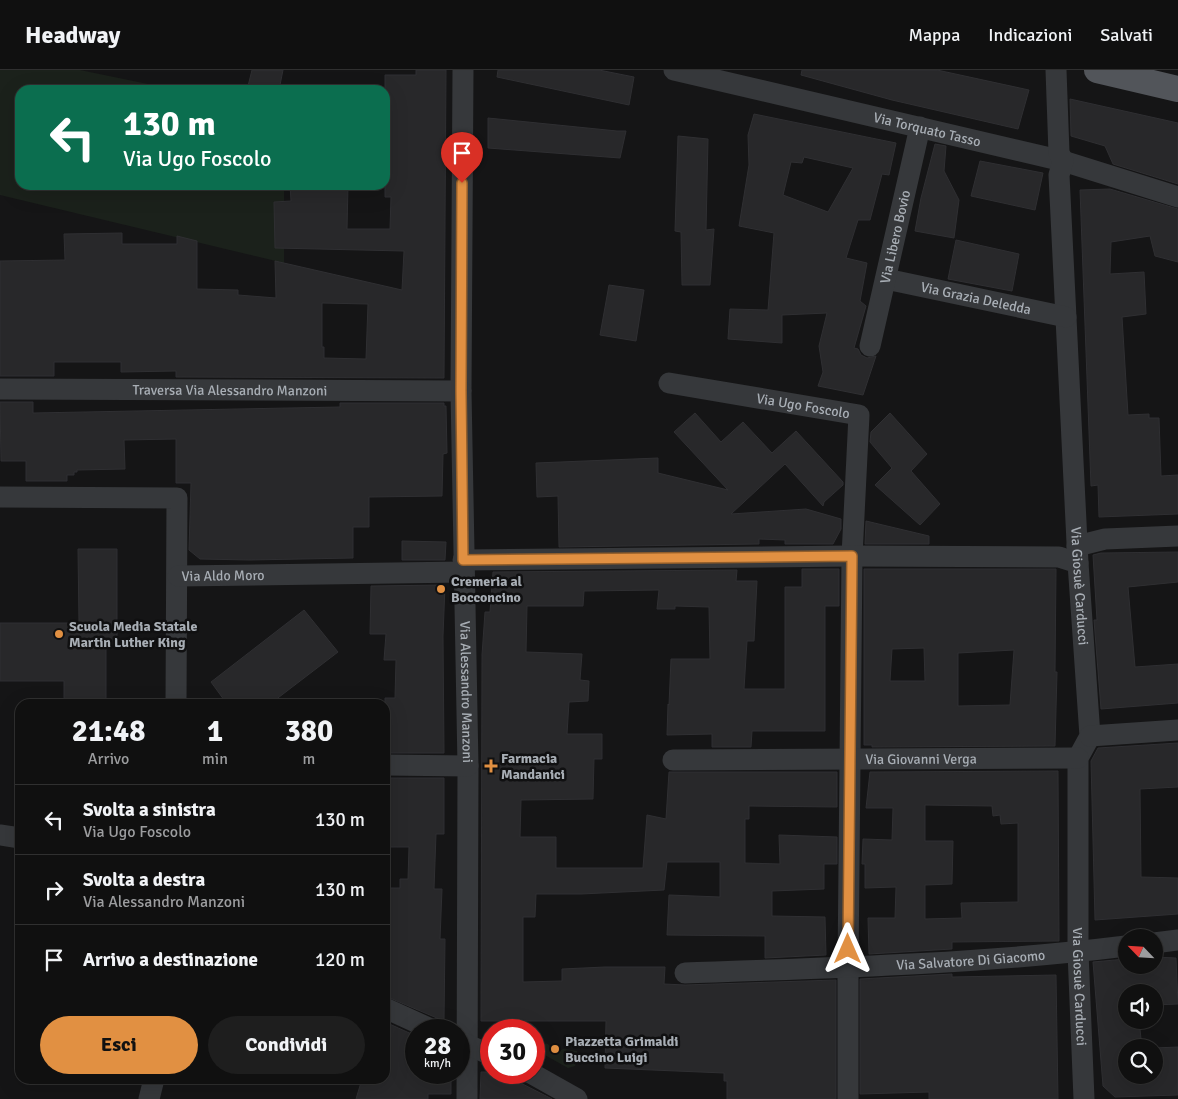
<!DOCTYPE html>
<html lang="it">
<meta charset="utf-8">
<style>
:root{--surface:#101010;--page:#1e1e1e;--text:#f1f3f6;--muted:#9c9d9f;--line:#303030;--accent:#e19042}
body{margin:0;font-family:Signika,sans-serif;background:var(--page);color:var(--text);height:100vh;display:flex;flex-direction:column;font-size:19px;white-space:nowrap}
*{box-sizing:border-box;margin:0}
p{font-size:16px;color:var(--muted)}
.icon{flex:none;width:28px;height:28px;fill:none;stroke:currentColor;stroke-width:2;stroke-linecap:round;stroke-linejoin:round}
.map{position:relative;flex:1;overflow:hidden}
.details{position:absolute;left:15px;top:629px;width:375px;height:385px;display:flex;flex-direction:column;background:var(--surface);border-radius:15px;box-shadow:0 5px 20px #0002,0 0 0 1px var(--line)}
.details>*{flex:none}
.hud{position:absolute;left:15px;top:15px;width:375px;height:105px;border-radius:15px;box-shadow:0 5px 20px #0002,0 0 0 1px var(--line);background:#0b6e4f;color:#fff;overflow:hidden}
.needle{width:32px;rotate:295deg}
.controls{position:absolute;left:1118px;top:859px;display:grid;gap:10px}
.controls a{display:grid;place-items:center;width:45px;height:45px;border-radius:50%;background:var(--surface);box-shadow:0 5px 20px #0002,0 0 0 1px var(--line);font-size:25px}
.speed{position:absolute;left:405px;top:949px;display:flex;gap:10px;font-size:25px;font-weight:700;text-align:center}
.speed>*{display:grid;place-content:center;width:65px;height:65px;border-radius:50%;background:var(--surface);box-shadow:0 5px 20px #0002,0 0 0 1px var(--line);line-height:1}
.speed small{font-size:12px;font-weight:400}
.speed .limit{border:8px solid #d22;background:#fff;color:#111}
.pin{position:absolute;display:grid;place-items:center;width:42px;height:42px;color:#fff;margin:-51px -21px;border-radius:50% 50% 50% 0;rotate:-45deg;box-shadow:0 0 5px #0007}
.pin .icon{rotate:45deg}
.me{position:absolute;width:55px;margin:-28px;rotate:0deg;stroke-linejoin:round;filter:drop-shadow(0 0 4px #0008)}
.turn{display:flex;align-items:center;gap:18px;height:105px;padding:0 25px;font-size:22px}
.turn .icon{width:65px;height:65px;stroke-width:2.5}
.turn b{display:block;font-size:35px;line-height:42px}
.eta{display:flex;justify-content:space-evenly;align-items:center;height:85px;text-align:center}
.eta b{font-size:30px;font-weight:700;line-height:35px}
.button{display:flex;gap:10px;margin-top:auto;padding:10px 25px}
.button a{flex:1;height:58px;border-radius:30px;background:var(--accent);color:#111;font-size:20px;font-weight:700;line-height:58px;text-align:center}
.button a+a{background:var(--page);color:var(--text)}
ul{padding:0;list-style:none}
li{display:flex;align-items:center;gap:15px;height:70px;padding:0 25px;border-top:1px solid var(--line)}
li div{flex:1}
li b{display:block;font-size:19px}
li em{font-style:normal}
header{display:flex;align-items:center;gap:30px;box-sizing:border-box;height:70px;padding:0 25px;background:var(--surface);border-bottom:1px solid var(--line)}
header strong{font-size:24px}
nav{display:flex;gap:28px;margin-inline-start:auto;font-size:18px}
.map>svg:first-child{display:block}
.green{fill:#1b211b}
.building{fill:#28282a;stroke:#2f2f32;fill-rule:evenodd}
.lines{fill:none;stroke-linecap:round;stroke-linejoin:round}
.minor{stroke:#36383b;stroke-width:21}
.major{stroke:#52555a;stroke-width:26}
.route-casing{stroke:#925e2b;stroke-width:12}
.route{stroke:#e19042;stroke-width:9}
.poi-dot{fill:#e19042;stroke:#101011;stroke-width:2}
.labels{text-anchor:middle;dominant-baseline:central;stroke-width:5;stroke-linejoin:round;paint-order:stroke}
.street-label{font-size:14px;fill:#a8aeb5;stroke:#101011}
.poi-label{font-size:14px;font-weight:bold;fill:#a8aeb5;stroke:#101011;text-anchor:start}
</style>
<header>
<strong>Headway</strong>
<nav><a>Mappa</a><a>Indicazioni</a><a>Salvati</a></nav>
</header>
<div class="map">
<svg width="1178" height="1029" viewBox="0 0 1178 1029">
<rect width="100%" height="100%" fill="#151516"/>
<g class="green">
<path d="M0 0H80L177 20H20V115H284V193L0 125Z"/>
<path d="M537 971 548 974 553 981 557 982 563 979 577 981V992L575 996 568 998 534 979Z"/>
</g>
<g class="building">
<path d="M252 0H283L279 20H247Z"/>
<path d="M416 0H446L444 308 176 307V301L121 302V292H54V306H0V191L65 190 64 164 122 163V174H177V166L197 171V219L238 220V225L276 228 275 191 402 220 404 181 275 178 274 132 291 131 290 115H348L347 159H390L391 127H385V5H416ZM322 233 368 234 366 289 324 288V277H322Z"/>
<path d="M498 0H599L634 7 629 35 497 7Z"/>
<path d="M802 0H937L1029 20 1018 59 892 30 801 5Z"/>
<path d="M1070 29 1178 53V114L1113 94 1105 76 1071 66Z"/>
<path d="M754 44 896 73 889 105 882 104 870 150H858L846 188 867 193 860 231 866 236 854 278 858 279 861 285 867 288 876 286 863 325 818 316 823 302 819 276 827 243 782 245V273L728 269 730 239 768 240 774 163 739 156 749 95 748 65ZM804 87 853 98 828 142 783 125 791 92 802 93Z"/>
<path d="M488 48 617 61H626L620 88 488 78Z"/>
<path d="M678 66 708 69 706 160 714 159 710 215H682L681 162 675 161Z"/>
<path d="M935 74 946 76 944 101 959 130 954 168 915 161 921 128Z"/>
<path d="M980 91 1043 103 1035 140 971 126Z"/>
<path d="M1110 119 1178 139V192L1155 186 1150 166 1111 172 1110 204 1144 202 1146 244 1122 247 1128 345 1149 344V348H1159L1161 406 1178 405V444L1099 447 1098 415 1091 416 1080 120Z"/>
<path d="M956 170 1019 184 1012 221 948 209Z"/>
<path d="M609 215 644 220 636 271 600 265Z"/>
<path d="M0 332H33V343L340 337V333H444V336H446L447 383 443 384 442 426 369 427V457H353V488L250 490 200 489 189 480 191 413H176V369L124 370 125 399 77 400V402H74V405H67V411H26V391H1Z"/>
<path d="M695 343 721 372 743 352 772 383 796 361 843 412V415L824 432 823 436 785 394 731 444 806 439 841 449V459L833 474H785V470L759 469V474L559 477 558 426 537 427 536 393 658 388V403L728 420 674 362Z"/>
<path d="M890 343 927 384 911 401 940 434 920 455 875 415 892 398 870 372 871 362Z"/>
<path d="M866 451 929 466V474H865Z"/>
<path d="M402 471 446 472 445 490H402Z"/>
<path d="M78 479H117V574H106V634H64V611H0V553H79Z"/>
<path d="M1178 482V512L1128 517 1135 597 1178 594V633L1101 639 1094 550H1097L1093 485 1101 483Z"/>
<path d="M802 499H839V536H825V661H752L751 677H712V664L667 665 668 634 669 635 671 589H710L709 537 675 536V539H657L659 520 584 521 583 536H527L526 582 582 584 580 610 589 611 588 631 569 632 567 664H602V689H594L593 729 521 730 520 767H556V798H643L647 745 666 749 669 702H837V737L749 736V749H745V793L780 794 779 765 837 767V794H824V819L772 821V846L825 847 826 885 765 888V866L667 865 669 825 720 827V792H667L664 820 581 824H536L535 847H523V912L562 911V899L605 897H665L664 914 685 915 836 910V1029H727V1011H724V1003L605 998 606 951H481L482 585 485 542H490L493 502 737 500 736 511H757L754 571H747L744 619H785V517H802Z"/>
<path d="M864 499H1056L1055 602H1057L1055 676 872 677V675H864ZM924 578 925 611H890L892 579ZM1014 580 1010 635 958 636V583Z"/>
<path d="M445 515 443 566 444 683H385V628H395L396 590H384L386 564H370L371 516Z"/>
<path d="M304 540 338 582 270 634H227L211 612Z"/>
<path d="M1178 673V717L1140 719 1141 807 1178 808V844L1095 850 1091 691 1098 678Z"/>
<path d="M1058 701 1059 871 952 872V879L869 884 868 848H895L896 817 865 818V794H862L863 769 892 770 893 738H866L870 702ZM925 735 992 736 993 746 1000 745 1001 754 1018 753V832L961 833 962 848 925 849V815L952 814 953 771H925Z"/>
<path d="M385 708H444V764H436L434 819H442L440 869H445L444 951 385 926V818H400V809H408L409 777H385Z"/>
<path d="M1154 887 1176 888 1178 934 1154 935V922H1126V950H1139L1142 978H1126V1005H1154V978L1178 977V1025L1115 1027 1103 1016 1093 892 1126 889V895H1154Z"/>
<path d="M952 904V907L1056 905 1058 1029H929V1022L860 1024V909Z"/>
<path d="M385 952 416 966V1002H451V1024H428V1029H356L362 1009H385Z"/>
<path d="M481 1002H499L552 1029H480Z"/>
</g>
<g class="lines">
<g class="minor">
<path id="s1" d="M463 0 461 321 468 696 467 1029"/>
<path id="s2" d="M674 0 1063 91 1178 127"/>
<path id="s3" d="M1056 0 1059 83 1063 91 1059 105 1078 493 1090 666 1078 688V882L1084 1029"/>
<path id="s4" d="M886 209 1066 247"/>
<path id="s5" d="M870 276 920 57"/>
<path id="s6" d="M669 313 859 345 852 486 848 898V1029"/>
<path id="s7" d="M0 319 461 321"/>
<path d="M0 427 177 428 176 634"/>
<path d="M1077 476 1105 469 1178 466"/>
<path d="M463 490 852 486 1059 487 1078 493"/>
<path id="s8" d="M178 506 463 502"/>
<path d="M1090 666 1178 660"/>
<path id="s9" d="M673 690 1078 688"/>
<path d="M385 695 468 696"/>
<path d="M0 765 20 768"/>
<path d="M1154 873 1178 870"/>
<path id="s10" d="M685 903C832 898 980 894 1126 876"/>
<path d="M385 938 433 960"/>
<path d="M459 971 491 985"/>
<path d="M529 1002 577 1029"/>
<path d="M149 1029 154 1009"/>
</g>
<path class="major" d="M1097 0 1178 19"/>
</g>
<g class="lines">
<g class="route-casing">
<path id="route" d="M462 113 461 321 463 490 852 486 848 879"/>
</g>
<use href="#route" class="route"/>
</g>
<g class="poi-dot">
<circle cx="441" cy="519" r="5"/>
<circle cx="59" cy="564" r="5"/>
<path d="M488.5 688.5h5v5h5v5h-5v5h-5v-5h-5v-5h5z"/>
<circle cx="555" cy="979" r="5"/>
</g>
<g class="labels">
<g class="street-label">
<text stroke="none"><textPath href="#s2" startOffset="260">Via Torquato Tasso</textPath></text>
<text stroke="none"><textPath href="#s5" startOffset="112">Via Libero Bovio</textPath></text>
<text stroke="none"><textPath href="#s4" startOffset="92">Via Grazia Deledda</textPath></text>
<text stroke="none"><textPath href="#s7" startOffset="230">Traversa Via Alessandro Manzoni</textPath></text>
<text stroke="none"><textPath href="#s6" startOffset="136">Via Ugo Foscolo</textPath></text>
<text stroke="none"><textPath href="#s8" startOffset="45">Via Aldo Moro</textPath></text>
<text stroke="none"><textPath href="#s3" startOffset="518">Via Giosuè Carducci</textPath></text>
<text stroke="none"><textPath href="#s1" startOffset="622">Via Alessandro Manzoni</textPath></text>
<text stroke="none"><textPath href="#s9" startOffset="248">Via Giovanni Verga</textPath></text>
<text stroke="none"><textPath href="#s10" startOffset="286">Via Salvatore Di Giacomo</textPath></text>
<text stroke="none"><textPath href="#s3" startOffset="922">Via Giosuè Carducci</textPath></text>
</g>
<g class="poi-label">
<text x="451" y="511">Cremeria al<tspan x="451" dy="16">Bocconcino</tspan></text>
<text x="69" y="556">Scuola Media Statale<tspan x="69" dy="16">Martin Luther King</tspan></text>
<text x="501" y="688">Farmacia<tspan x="501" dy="16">Mandanici</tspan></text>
<text x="565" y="971">Piazzetta Grimaldi<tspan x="565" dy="16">Buccino Luigi</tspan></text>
</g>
</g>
</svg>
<div class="controls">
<a><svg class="needle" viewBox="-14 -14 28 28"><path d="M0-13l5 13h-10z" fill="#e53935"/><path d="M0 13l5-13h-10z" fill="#9c9d9f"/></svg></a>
<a><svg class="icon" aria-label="sound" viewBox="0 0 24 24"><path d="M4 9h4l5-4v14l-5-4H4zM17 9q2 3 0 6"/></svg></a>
<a><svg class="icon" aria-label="search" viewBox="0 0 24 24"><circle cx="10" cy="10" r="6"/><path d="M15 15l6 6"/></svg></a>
</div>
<div class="speed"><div>28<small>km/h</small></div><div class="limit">30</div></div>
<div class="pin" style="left:462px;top:113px;background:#d93025"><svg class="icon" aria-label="arrive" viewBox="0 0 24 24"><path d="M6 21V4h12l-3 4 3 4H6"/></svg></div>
<svg class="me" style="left:848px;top:879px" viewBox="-20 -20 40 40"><path d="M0-17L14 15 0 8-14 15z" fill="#e19042" stroke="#fff" stroke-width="4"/></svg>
<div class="hud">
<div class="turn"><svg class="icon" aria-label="left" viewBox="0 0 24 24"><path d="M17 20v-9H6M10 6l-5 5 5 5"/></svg><div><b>130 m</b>Via Ugo Foscolo</div></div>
</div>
<section class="details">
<div class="eta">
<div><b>21:48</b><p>Arrivo</p></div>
<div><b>1</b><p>min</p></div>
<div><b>380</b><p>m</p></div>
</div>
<ul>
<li><svg class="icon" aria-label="left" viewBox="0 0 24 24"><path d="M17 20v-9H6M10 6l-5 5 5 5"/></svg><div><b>Svolta a sinistra</b><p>Via Ugo Foscolo</p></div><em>130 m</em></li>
<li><svg class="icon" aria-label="right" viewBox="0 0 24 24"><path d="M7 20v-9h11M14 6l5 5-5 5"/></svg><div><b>Svolta a destra</b><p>Via Alessandro Manzoni</p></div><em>130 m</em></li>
<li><svg class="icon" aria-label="arrive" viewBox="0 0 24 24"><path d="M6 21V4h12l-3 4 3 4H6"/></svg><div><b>Arrivo a destinazione</b></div><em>120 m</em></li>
</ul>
<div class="button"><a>Esci</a><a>Condividi</a></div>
</section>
</div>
